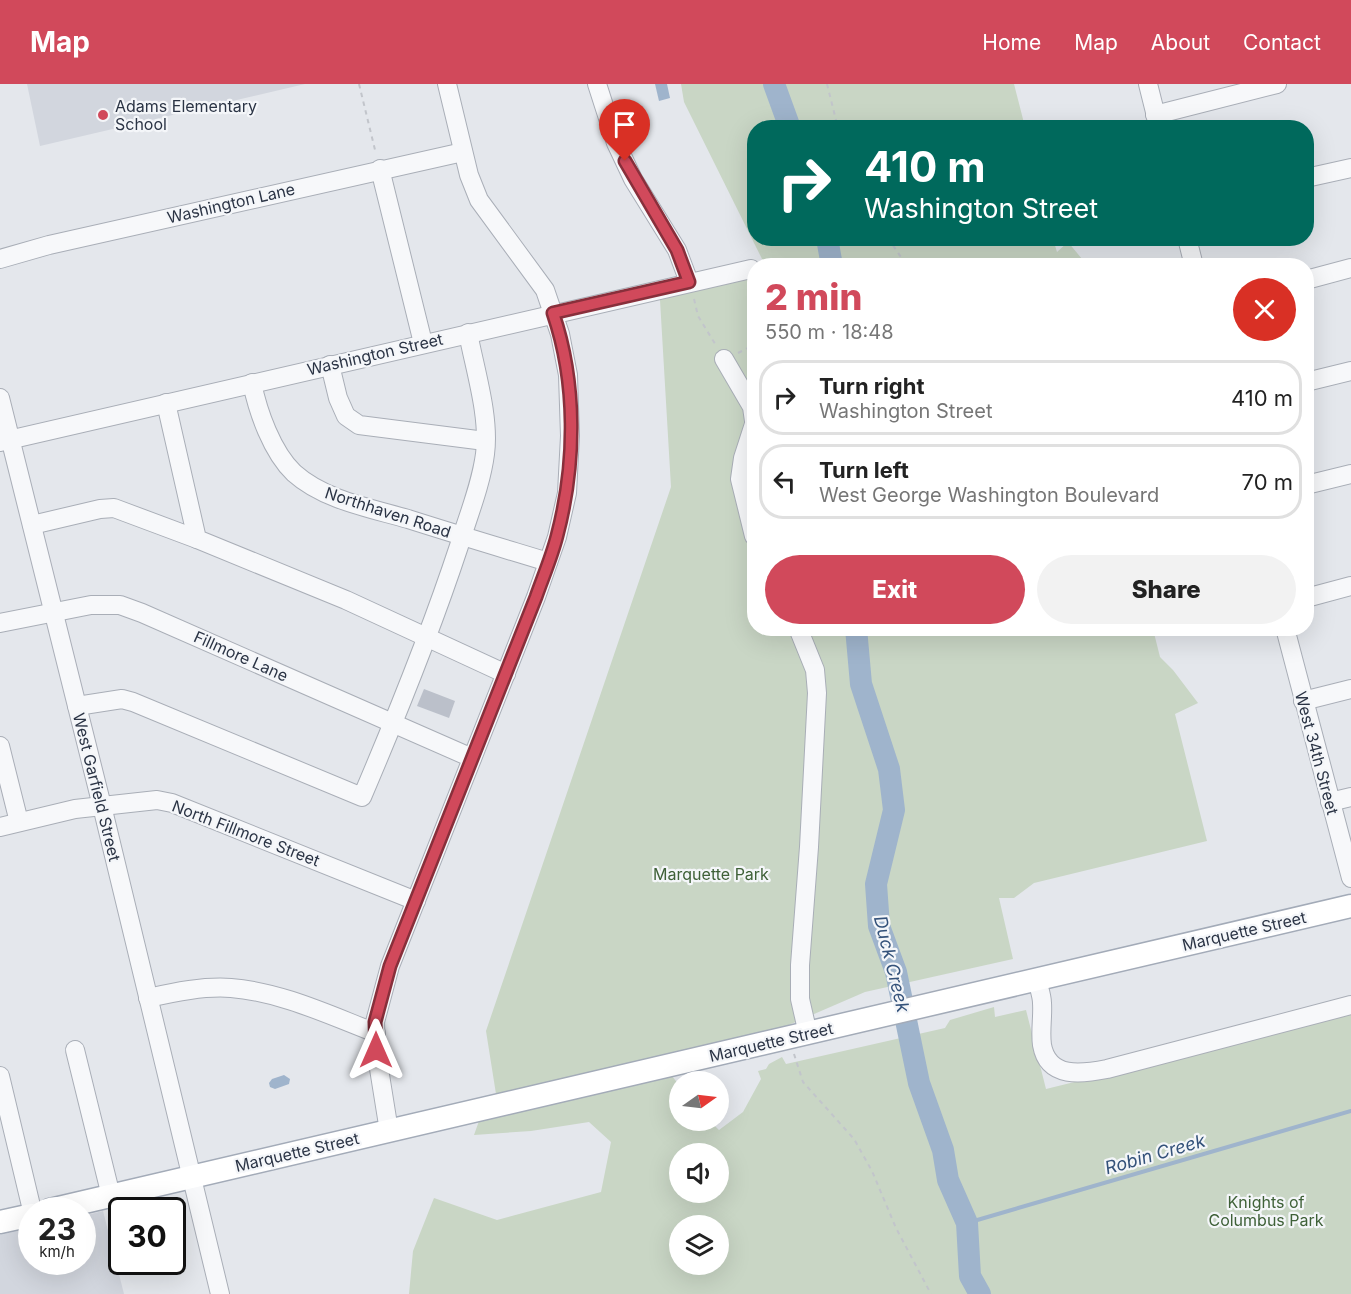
<!DOCTYPE html>
<meta charset="utf-8">
<style>
:root{--surface:#fff;--page:#f2f2f2;--text:#222;--muted:#767676;--line:#e0e0e0;--accent:#d1495b}
body{margin:0;font-family:Inter,sans-serif;background:var(--page);color:var(--text);height:100vh;display:flex;flex-direction:column;font-size:22px;white-space:nowrap}
*{box-sizing:border-box;margin:0}
p{font-size:20px;color:var(--muted)}
.icon{flex:none;width:33px;height:33px;fill:none;stroke:currentColor;stroke-width:2;stroke-linecap:round;stroke-linejoin:round}
.map{position:relative;flex:1;overflow:hidden}
.side{position:absolute;left:747px;top:174px;width:567px;height:378px;display:flex;flex-direction:column;background:var(--surface);border-radius:24px;box-shadow:0 6px 24px #0002}
.side>*{flex:none}
.guide{position:absolute;left:747px;top:36px;width:567px;height:126px;border-radius:24px;box-shadow:0 6px 24px #0002;background:#00695c;color:#fff;overflow:hidden}
.needle{width:39px;rotate:76deg}
.controls{position:absolute;left:669px;top:987px;display:grid;gap:12px}
.controls a{display:grid;place-items:center;width:60px;height:60px;border-radius:50%;background:var(--surface);box-shadow:0 6px 24px #0002;font-size:30px}
.speed{position:absolute;left:18px;top:1113px;display:flex;gap:12px;font-size:30px;font-weight:700;text-align:center}
.speed>*{display:grid;place-content:center;width:78px;height:78px;border-radius:50%;background:var(--surface);box-shadow:0 6px 24px #0002;line-height:1}
.speed small{font-size:15px;font-weight:400}
.speed .limit{border:3px solid #111;border-radius:9px;background:#fff;color:#111}
.pin{position:absolute;display:grid;place-items:center;width:51px;height:51px;color:#fff;margin:-62px -26px;border-radius:50% 50% 50% 0;rotate:-45deg;box-shadow:0 0 6px #0007}
.pin .icon{rotate:45deg}
.me{position:absolute;width:66px;margin:-33px;rotate:0deg;stroke-linejoin:round;filter:drop-shadow(0 0 4px #0008)}
.turn{display:flex;align-items:center;gap:21px;height:126px;padding:0 18px;font-size:27px}
.turn .icon{width:78px;height:78px;stroke-width:2.5}
.turn b{display:block;font-size:42px;line-height:51px}
.round{display:grid;place-items:center;flex:none;width:63px;height:63px;border-radius:32px;background:var(--page)}
.headline{display:flex;align-items:center;justify-content:space-between;height:102px;padding:0 18px}
h1{font-size:36px;font-weight:800;line-height:45px;color:var(--accent)}
.action{display:flex;gap:12px;margin-top:auto;padding:12px 18px}
.action a{flex:1;height:69px;border-radius:36px;background:var(--accent);color:#fff;font-size:24px;font-weight:800;line-height:69px;text-align:center}
.action a+a{background:var(--page);color:var(--text)}
ul{padding:0;list-style:none}
li{display:flex;align-items:center;gap:18px;height:75px;margin:0 12px 9px;padding:0 6px;border:3px solid var(--line);border-radius:24px}
li div{flex:1}
li b{display:block;font-size:22px}
li em{font-style:normal}
header{display:flex;align-items:center;gap:36px;box-sizing:border-box;height:84px;padding:0 30px;background:var(--accent);color:#fff}
header strong{font-size:28px}
nav{display:flex;gap:33px;margin-inline-start:auto;font-size:21px}
.map>svg:first-child{display:block}
.built{fill:#d2d6de}
.green{fill:#c9d6c5;fill-rule:evenodd}
.water{fill:#9fb4cc}
.lines{fill:none;stroke-linecap:round;stroke-linejoin:round}
.stream{stroke:#9fb4cc;stroke-width:4}
.river{stroke:#9fb4cc;stroke-width:22}
.building{fill:#bbc0ca}
.minor-casing{stroke:#a9aeb7;stroke-width:20}
.major-casing{stroke:#a3abb8;stroke-width:25}
.path{stroke:#c2c5cb;stroke-width:2;stroke-dasharray:4.5 4.5;stroke-linecap:butt}
.minor{stroke:#f7f8fa;stroke-width:18}
.major{stroke:#fff;stroke-width:22}
.route-casing{stroke:#882f3b;stroke-width:15}
.route{stroke:#d1495b;stroke-width:10}
.poi-dot{fill:#d1495b;stroke:#f4f6f9;stroke-width:2}
.labels{text-anchor:middle;dominant-baseline:central;stroke-width:4.5;stroke-linejoin:round;paint-order:stroke}
.poi-label{font-size:16px;fill:#2b3445;stroke:#f4f6f9;text-anchor:start}
.street-label{font-size:16px;fill:#2b3445;stroke:#f4f6f9}
.park-label{font-size:16px;fill:#3f6138;stroke:#f4f6f9}
.water-label{font-size:18px;font-style:italic;fill:#34527a;stroke:#f4f6f9}
</style>
<header>
<strong>Map</strong>
<nav><a>Home</a><a>Map</a><a>About</a><a>Contact</a></nav>
</header>
<div class="map">
<svg width="1351" height="1210" viewBox="0 0 1351 1210">
<rect width="100%" height="100%" fill="#e4e7ec"/>
<g class="built">
<path d="M27 0H305L40 62Z"/>
<path d="M103 1127 124 1210H0V1151L31 1144 32 1178H82L83 1132Z"/>
</g>
<g class="green">
<path d="M681 0H1014L1025 43 754 44V154L1053 155 1057 168 1068 158 1087 181H765L684 18Z"/>
<path d="M754 192V544L1153 545 1160 573 1173 586 1198 619 1175 630 1207 757 1034 799 1014 814H999L1013 875 865 908 784 943 496 1010 486 947 671 403 660 216Z"/>
<path d="M994 923 995 933 1026 926 1046 1005 1351 930V1210H409L413 1167 434 1114 497 1136 601 1108 611 1058 589 1038 531 1047 474 1051 479 1037 672 992 679 1001 680 1036 710 1037 719 1046 743 1028 761 995 758 987 766 985 769 980 782 973 786 980 945 944 950 936ZM680 1070H718V1108H680ZM680 1142H718V1180H680Z"/>
</g>
<g class="water">
<path d="M655 0H667L670 14 659 17Z"/>
<path d="M284 991 290 995 289 1000 275 1005 270 1003 269 999 272 995Z"/>
</g>
<g class="lines">
<path class="stream" d="M967 1139 1351 1027"/>
<g class="river">
<path d="M774 0 790 44"/>
<path d="M827 154 832 182"/>
<path d="M856 544 861 600 889 685 894 726 876 800 879 842 896 888 919 999 943 1066 948 1096 967 1139 970 1192 980 1210"/>
</g>
</g>
<path class="building" d="M424 605 455 617 449 634 417 622Z"/>
<g class="lines">
<g class="minor-casing">
<g id="minor">
<path d="M597 0 616 59 633 95 677 166 689 198"/>
<path d="M1148 0 1159 44"/>
<path d="M1155 31 1277 0"/>
<path d="M380 85 423 259"/>
<path d="M1306 94 1351 84"/>
<path d="M1187 154 1194 182"/>
<path d="M0 175 49 161 463 68"/>
<path d="M1306 196 1351 184"/>
<path d="M724 275 752 323 754 337"/>
<path d="M330 281 338 314 346 332 359 341 485 357"/>
<path d="M1306 298 1351 287"/>
<path d="M252 299C258 328 272 368 294 389 324 416 370 424 408 435 455 450 502 464 548 478"/>
<path d="M0 314 102 722 220 1210"/>
<path d="M166 319 197 455 346 516 506 590"/>
<path d="M754 340 743 374 740 395 754 452"/>
<path d="M0 358 751 185"/>
<path d="M1306 401 1351 390"/>
<path d="M32 441 100 425 114 424 197 455"/>
<path d="M1306 514 1351 502"/>
<path d="M0 539 91 521H120L142 529 472 674"/>
<path d="M798 544 815 586 817 609 809 763 800 881V915L808 950"/>
<path d="M1285 544 1351 794"/>
<path d="M1303 617 1351 605"/>
<path d="M77 622 122 615 133 618 362 713C397 631 431 547 459 462 468 432 481 401 485 370 490 333 475 286 468 249"/>
<path d="M0 662 19 738"/>
<path d="M1330 718 1351 713"/>
<path d="M0 743 75 725 157 716 172 719 416 817"/>
<path d="M1037 896C1039 904 1042 912 1042 919 1043 933 1040 947 1042 961 1048 995 1082 990 1107 985L1351 921"/>
<path d="M148 914C175 908 204 902 231 904 281 908 329 931 376 949"/>
<path d="M75 966 111 1112"/>
<path d="M0 992 32 1126"/>
<path d="M389 1047 376 966 375 938 390 882 536 513 557 453 567 409 570 352 568 291 560 250 545 206 479 116 469 91 447 0"/>
</g>
</g>
<g class="major-casing">
<g id="major">
<path d="M50 1126 1351 822"/>
<path d="M0 1138 32 1131"/>
</g>
</g>
<g class="path">
<path d="M359 0 376 70"/>
<path d="M827 0 838 44"/>
<path d="M888 154 907 182"/>
<path d="M694 215 698 232 717 263"/>
<path d="M738 269 754 261"/>
<path d="M794 970 803 998 854 1055 872 1087 896 1144 931 1210"/>
</g>
<use href="#minor" class="minor"/>
<use href="#major" class="major"/>
</g>
<g class="lines">
<g class="route-casing">
<path id="route" d="M376 966 375 938 390 882 536 513C543 493 552 472 557 452 576 380 577 299 553 229L689 198 677 166 625 77"/>
</g>
<use href="#route" class="route"/>
</g>
<circle class="poi-dot" cx="103" cy="31" r="6"/>
<g class="labels">
<g class="poi-label">
<text x="115" y="22">Adams Elementary<tspan x="115" dy="18">School</tspan></text>
</g>
<g class="street-label">
<text transform="translate(231 119) rotate(-13)">Washington Lane</text>
<text transform="translate(375 270) rotate(-13)">Washington Street</text>
<text transform="translate(388 428) rotate(18)">Northhaven Road</text>
<text transform="translate(241 572) rotate(24)">Fillmore Lane</text>
<text transform="translate(1317 669) rotate(75)">West 34th Street</text>
<text transform="translate(97 703) rotate(76)">West Garfield Street</text>
<text transform="translate(246 749) rotate(21)">North Fillmore Street</text>
<text transform="translate(1244 847) rotate(-13)">Marquette Street</text>
<text transform="translate(771 958) rotate(-13)">Marquette Street</text>
<text transform="translate(297 1068) rotate(-13)">Marquette Street</text>
</g>
<g class="park-label">
<text x="711" y="790">Marquette Park</text>
<text x="1266" y="1118">Knights of<tspan x="1266" dy="18">Columbus Park</tspan></text>
</g>
<g class="water-label">
<text transform="translate(892 880) rotate(76)">Duck Creek</text>
<text transform="translate(1155 1070) rotate(-16)">Robin Creek</text>
</g>
</g>
</svg>
<div class="controls">
<a><svg class="needle" viewBox="-14 -14 28 28"><path d="M0-13l5 13h-10z" fill="#e53935"/><path d="M0 13l5-13h-10z" fill="#767676"/></svg></a>
<a><svg class="icon" aria-label="sound" viewBox="0 0 24 24"><path d="M4 9h4l5-4v14l-5-4H4zM17 9q2 3 0 6"/></svg></a>
<a><svg class="icon" aria-label="layers" viewBox="0 0 24 24"><path d="M12 4l9 5-9 5-9-5zM3 14l9 5 9-5"/></svg></a>
</div>
<div class="speed"><div>23<small>km/h</small></div><div class="limit">30</div></div>
<div class="pin" style="left:625px;top:77px;background:#d93025"><svg class="icon" aria-label="arrive" viewBox="0 0 24 24"><path d="M6 21V4h12l-3 4 3 4H6"/></svg></div>
<svg class="me" style="left:376px;top:966px" viewBox="-20 -20 40 40"><path d="M0-17L14 15 0 8-14 15z" fill="#d1495b" stroke="#fff" stroke-width="4"/></svg>
<div class="guide">
<div class="turn"><svg class="icon" aria-label="right" viewBox="0 0 24 24"><path d="M7 20v-9h11M14 6l5 5-5 5"/></svg><div><b>410 m</b>Washington Street</div></div>
</div>
<section class="side">
<div class="headline"><div><h1>2 min</h1><p>550 m · 18:48</p></div><a class="round" style="background:#d93025;color:#fff"><svg class="icon" aria-label="close" viewBox="0 0 24 24"><path d="M6 6l12 12M18 6L6 18"/></svg></a></div>
<ul>
<li><svg class="icon" aria-label="right" viewBox="0 0 24 24"><path d="M7 20v-9h11M14 6l5 5-5 5"/></svg><div><b>Turn right</b><p>Washington Street</p></div><em>410 m</em></li>
<li><svg class="icon" aria-label="left" viewBox="0 0 24 24"><path d="M17 20v-9H6M10 6l-5 5 5 5"/></svg><div><b>Turn left</b><p>West George Washington Boulevard</p></div><em>70 m</em></li>
</ul>
<div class="action"><a>Exit</a><a>Share</a></div>
</section>
</div>
